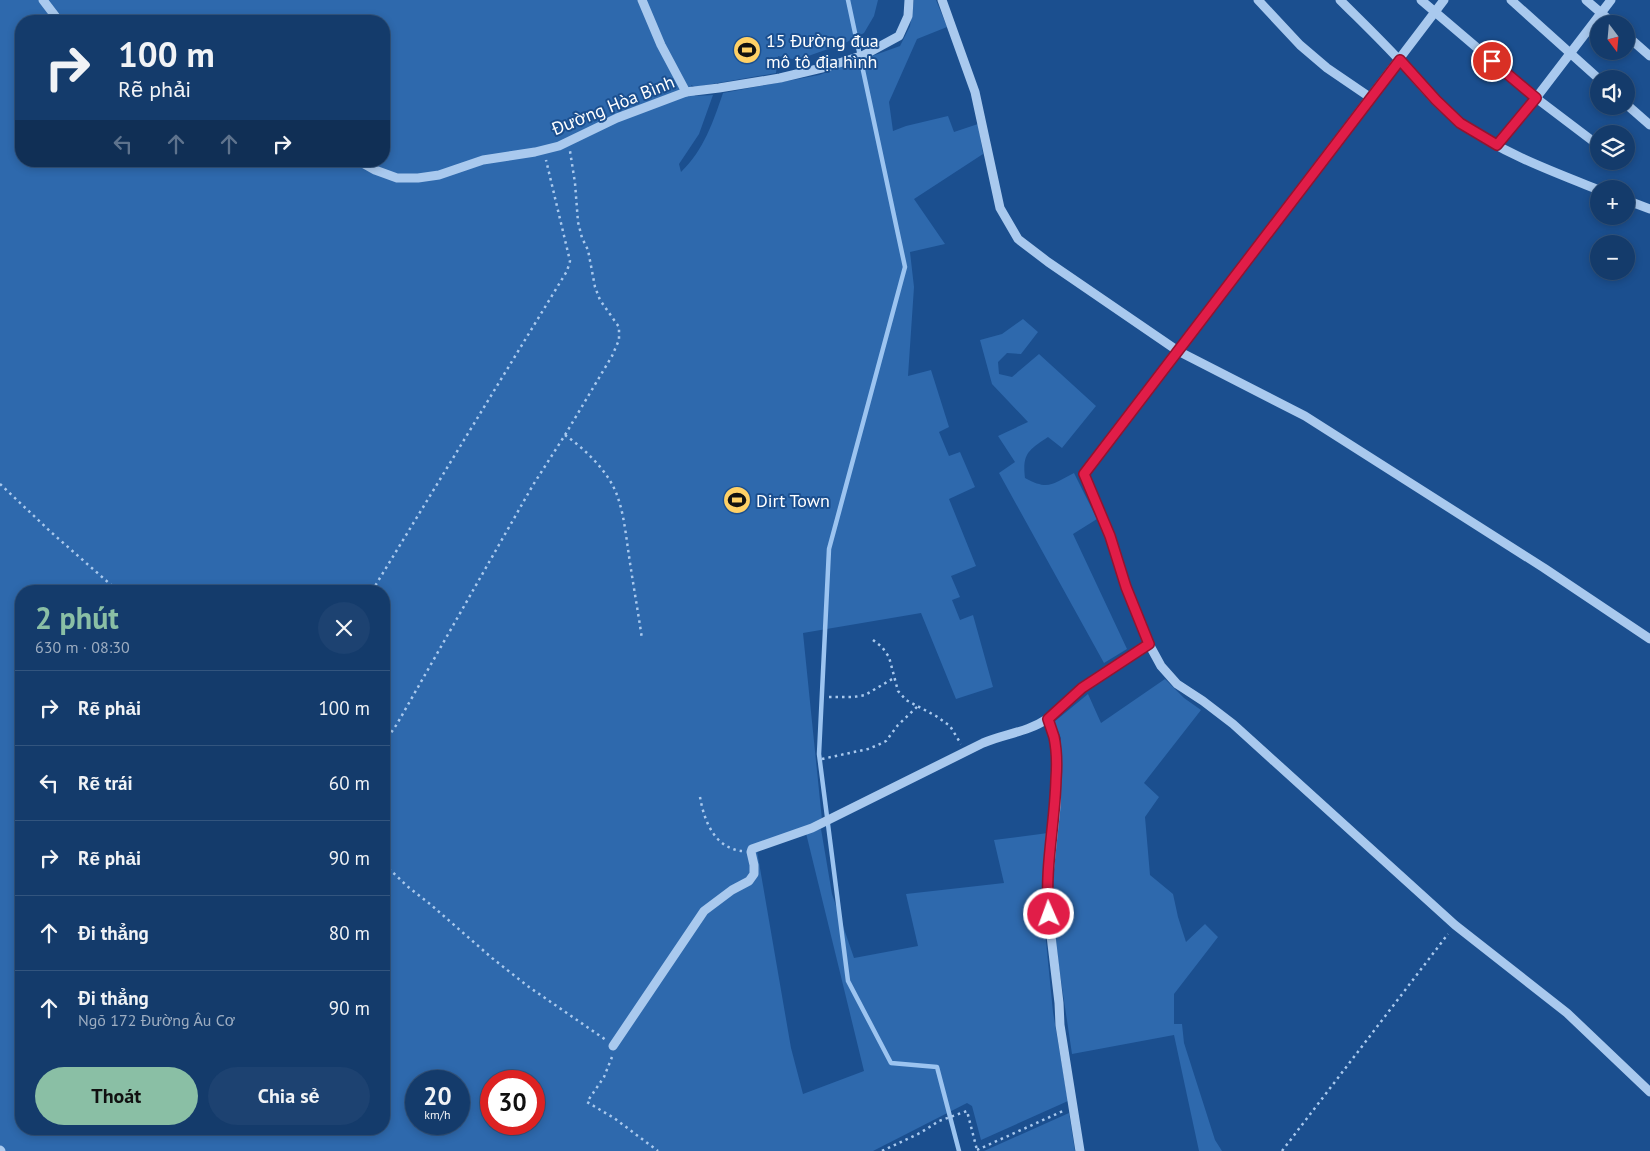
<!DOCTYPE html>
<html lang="vi">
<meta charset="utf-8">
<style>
:root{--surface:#143b6b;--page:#1d4271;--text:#f1f3f6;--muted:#9dadc1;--line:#33557e;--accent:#8abfa5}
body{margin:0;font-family:"PT Sans",sans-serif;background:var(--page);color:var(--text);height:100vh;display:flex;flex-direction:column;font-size:19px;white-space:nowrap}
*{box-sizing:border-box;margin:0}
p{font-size:16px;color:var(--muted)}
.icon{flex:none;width:28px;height:28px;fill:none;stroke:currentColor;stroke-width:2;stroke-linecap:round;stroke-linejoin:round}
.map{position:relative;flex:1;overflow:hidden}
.panel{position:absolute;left:15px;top:585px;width:375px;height:550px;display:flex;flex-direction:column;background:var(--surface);border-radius:20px;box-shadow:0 2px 8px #0003,0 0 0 1px var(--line)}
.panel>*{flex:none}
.top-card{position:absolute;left:15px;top:15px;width:375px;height:152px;border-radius:20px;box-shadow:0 2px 8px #0003,0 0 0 1px var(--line);background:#143b6b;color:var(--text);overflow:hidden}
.needle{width:32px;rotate:164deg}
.tools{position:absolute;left:1590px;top:15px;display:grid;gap:10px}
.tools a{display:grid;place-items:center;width:45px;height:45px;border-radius:50%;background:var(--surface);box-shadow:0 2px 8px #0003,0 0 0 1px var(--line);font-size:25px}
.speed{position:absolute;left:405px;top:1070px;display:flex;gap:10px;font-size:25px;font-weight:700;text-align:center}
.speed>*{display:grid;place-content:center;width:65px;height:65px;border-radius:50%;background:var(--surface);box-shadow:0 2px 8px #0003,0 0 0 1px var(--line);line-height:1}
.speed small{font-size:12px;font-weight:400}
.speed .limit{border:8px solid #d22;background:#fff;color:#111}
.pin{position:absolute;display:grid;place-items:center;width:42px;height:42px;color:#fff;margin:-21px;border:2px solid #fff;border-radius:50%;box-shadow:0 1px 5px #0007}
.me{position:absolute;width:55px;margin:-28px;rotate:358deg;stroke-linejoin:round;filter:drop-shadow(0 0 4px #0008)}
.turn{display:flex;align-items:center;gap:18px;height:105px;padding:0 20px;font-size:22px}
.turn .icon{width:65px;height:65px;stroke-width:2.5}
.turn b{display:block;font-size:35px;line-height:42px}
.lanes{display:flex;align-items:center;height:48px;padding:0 20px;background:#0003;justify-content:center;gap:25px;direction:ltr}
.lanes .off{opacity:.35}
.round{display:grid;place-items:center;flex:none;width:52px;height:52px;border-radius:26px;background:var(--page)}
.overview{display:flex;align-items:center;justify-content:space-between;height:85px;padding:0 20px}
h1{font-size:30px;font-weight:800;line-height:38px;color:var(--accent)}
.cta{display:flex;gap:10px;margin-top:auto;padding:10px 20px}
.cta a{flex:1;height:58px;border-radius:30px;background:var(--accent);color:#111;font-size:20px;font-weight:800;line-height:58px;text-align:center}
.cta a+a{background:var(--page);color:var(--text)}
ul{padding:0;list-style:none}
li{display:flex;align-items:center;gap:15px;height:75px;padding:0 20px;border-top:1px solid var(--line)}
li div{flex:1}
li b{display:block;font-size:19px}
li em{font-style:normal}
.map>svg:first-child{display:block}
.green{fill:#2e69ad;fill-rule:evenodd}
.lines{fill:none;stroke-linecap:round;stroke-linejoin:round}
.stream{stroke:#9cc4f0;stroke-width:4.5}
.path{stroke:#a9c9ee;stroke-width:2.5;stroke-dasharray:2.5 4;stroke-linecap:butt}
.minor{stroke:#a9c9ee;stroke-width:9}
.route-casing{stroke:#92132f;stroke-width:12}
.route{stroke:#e11d48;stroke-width:9}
.labels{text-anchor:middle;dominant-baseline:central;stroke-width:4;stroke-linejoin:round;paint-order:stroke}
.poi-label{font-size:18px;fill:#fff;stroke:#1b4f8f;text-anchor:start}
.street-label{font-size:18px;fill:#fff;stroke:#1b4f8f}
</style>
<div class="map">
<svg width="1650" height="1151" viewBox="0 0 1650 1151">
<rect width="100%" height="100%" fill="#1b4f8f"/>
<g class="green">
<path d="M0 0H878L874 16 864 33 845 43 797 60 778 56 776 73 695 87 691 85 695 96 713 95 699 134 679 164 681 172C704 150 713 122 723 93L819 75 900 46 910 26 914 0H936L947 27 917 39 889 102 893 131 906 126 948 116 954 132 978 124 983 154 914 199 945 244 910 252 914 287 908 376 931 370 949 427 939 432 949 456 960 452 975 487 949 499 976 566 951 576 960 597 952 600 960 620 973 615 993 687 956 699 921 613 803 633 822 820 756 845 791 1048 803 1094 864 1071 806 833 821 829 832 894 854 958 918 946 906 894 1004 883 994 840 1048 833 1043 878V911L1053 1012 1068 1101 981 1140 972 1106 967 1103 873 1151H0ZM21 21H384V161H21ZM21 591H384V1129H21ZM416 1081H459V1124H416ZM491 1081H534V1124H491Z"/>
<path d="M1023 319 1038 332 1021 354 1007 353 998 362 999 374 1012 377 1039 354 1096 406 1062 448 1048 437C1029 450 1022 453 1025 478 1049 491 1052 484 1074 473L1097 519 1073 534 1127 649 1104 663 999 473 1015 462 998 436 1028 422 992 384 980 340 1002 334Z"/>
<path d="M1165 679 1184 698 1201 710 1144 783 1159 797 1145 817 1150 875 1173 894 1178 917 1186 942 1205 924 1218 937 1174 994V1024H1182L1184 1043 1215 1140 1222 1151H1199L1174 1035 1072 1054 1059 967 1051 895 1061 738 1054 722 1088 694 1101 723Z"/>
<path d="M1069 1113 1075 1151H984Z"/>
</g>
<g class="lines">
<path class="stream" d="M848 0 905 267 829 549 819 754 848 981 891 1063 937 1067 959 1151"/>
<g class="path">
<path d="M565 435C586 450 608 471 617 495 624 514 626 536 629 556 633 584 638 611 642 639"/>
<path d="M0 484 52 533 118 591"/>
<path d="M372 591 567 271 570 261 546 160"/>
<path d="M873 640 882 647 889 657 898 691 906 700 936 716 950 726 961 744"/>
<path d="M829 697H854L865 695 894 678"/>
<path d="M384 743 397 724 533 485 565 435 612 356 619 340V327L600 300 595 287 588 250 582 238 578 222 575 183 570 151"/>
<path d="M822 759 868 749 878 745 886 741 898 725 918 706"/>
<path d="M700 797C704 820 714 848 742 851"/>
<path d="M384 864 407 886 430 904 492 958 529 987 606 1040"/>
<path d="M612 1057 604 1077 587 1102 614 1118 658 1151"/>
<path d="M977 1150 1063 1111"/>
<path d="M882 1151 920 1133 939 1121 967 1111 977 1150"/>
<path d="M1282 1151 1448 934"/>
</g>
<g class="minor">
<path d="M43 0 59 21"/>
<path d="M642 0 661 45 686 92"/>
<path d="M942 0 975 92 1000 208 1018 239 1048 262 1178 351 1305 416 1544 568 1650 639"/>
<path d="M1258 0 1300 45 1327 68 1371 98"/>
<path d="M1340 0C1361 21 1382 41 1402 63 1420 83 1438 107 1461 123 1502 153 1551 171 1599 190"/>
<path d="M1421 0 1536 98 1598 145"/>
<path d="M1444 0 1084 474 1110 536 1126 587 1149 644 1161 666 1177 684 1203 701 1233 724 1455 925 1567 1013 1650 1092"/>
<path d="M1511 0 1599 79"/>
<path d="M1586 0 1614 24"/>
<path d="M1626 35 1650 56"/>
<path d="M1626 104 1650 125"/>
<path d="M1497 145 1536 98 1611 0"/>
<path d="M359 161 375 170 397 178H418L439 175 483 160 535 152 559 146 617 118 686 92 719 88 780 78 830 66 864 55 899 36 908 16 909 0"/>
<path d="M1626 200 1650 209"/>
<path d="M613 1046 704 911 732 890 749 881 754 874V865L751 852 752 849 812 828 983 743C1004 734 1028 732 1047 719"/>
<path d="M0 1150 1 1151"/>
<path d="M1080 1151 1060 1025 1059 1003 1047 902 1049 874 1056 807 1057 762 1054 738 1047 719 1082 688 1149 644"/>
</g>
</g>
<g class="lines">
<g class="route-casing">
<path id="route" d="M1049 914C1044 870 1055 824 1056 779 1057 766 1057 751 1054 737 1052 731 1050 725 1048 719L1082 688 1149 644 1126 587 1110 536 1084 474 1400 60 1436 100 1460 123 1497 145 1536 98 1492 61"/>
</g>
<use href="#route" class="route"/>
</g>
<defs>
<g id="stadium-disc" transform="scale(1.4375)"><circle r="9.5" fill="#ffd166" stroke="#1b4f8f"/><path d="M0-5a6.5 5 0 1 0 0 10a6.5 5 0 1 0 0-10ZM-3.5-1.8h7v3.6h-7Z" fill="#111"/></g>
</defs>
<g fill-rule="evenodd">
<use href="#stadium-disc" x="747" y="50"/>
<use href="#stadium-disc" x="737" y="500"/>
</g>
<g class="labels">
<g class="poi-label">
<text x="766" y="40">15 Đường đua<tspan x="766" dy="21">mô tô địa hình</tspan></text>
<text x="756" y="500">Dirt Town</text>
</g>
<g class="street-label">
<text transform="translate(613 105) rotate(-22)">Đường Hòa Bình</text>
</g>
</g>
</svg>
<div class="tools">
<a><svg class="needle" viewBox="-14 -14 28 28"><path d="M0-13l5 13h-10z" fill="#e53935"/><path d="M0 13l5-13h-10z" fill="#9dadc1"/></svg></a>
<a><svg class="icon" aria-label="sound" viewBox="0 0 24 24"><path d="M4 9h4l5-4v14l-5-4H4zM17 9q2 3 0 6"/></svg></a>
<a><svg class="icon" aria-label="layers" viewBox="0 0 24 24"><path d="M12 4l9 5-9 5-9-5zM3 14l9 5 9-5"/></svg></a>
<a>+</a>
<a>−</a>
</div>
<div class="speed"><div>20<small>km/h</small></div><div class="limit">30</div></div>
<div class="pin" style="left:1492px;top:61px;background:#d93025"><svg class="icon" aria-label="arrive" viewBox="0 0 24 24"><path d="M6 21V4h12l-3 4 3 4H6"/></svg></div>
<svg class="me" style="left:1049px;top:914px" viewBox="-20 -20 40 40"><circle r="17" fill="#e11d48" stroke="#fff" stroke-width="3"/><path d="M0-11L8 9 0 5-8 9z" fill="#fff"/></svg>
<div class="top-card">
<div class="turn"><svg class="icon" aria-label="right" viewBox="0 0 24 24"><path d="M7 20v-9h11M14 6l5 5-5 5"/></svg><div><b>100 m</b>Rẽ phải</div></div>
<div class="lanes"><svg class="icon off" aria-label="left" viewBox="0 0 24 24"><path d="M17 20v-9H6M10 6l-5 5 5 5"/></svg><svg class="icon off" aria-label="ahead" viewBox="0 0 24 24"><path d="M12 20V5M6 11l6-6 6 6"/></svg><svg class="icon off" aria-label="ahead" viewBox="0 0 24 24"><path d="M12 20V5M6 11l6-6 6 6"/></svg><svg class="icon" aria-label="right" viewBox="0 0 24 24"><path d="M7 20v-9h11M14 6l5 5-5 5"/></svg></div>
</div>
<section class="panel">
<div class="overview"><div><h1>2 phút</h1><p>630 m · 08:30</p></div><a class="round"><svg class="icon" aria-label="close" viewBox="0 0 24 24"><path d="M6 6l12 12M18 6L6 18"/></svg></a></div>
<ul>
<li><svg class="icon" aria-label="right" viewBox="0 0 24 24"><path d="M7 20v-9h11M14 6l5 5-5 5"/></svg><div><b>Rẽ phải</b></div><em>100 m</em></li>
<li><svg class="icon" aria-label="left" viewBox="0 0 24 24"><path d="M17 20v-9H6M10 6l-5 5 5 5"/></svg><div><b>Rẽ trái</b></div><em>60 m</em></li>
<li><svg class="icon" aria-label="right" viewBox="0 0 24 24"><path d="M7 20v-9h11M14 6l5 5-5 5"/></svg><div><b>Rẽ phải</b></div><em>90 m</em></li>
<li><svg class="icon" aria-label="ahead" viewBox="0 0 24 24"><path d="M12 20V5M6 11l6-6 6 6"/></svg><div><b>Đi thẳng</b></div><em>80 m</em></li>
<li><svg class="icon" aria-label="ahead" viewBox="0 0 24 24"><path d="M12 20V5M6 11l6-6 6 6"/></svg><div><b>Đi thẳng</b><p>Ngõ 172 Đường Âu Cơ</p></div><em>90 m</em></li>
</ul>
<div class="cta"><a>Thoát</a><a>Chia sẻ</a></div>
</section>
</div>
